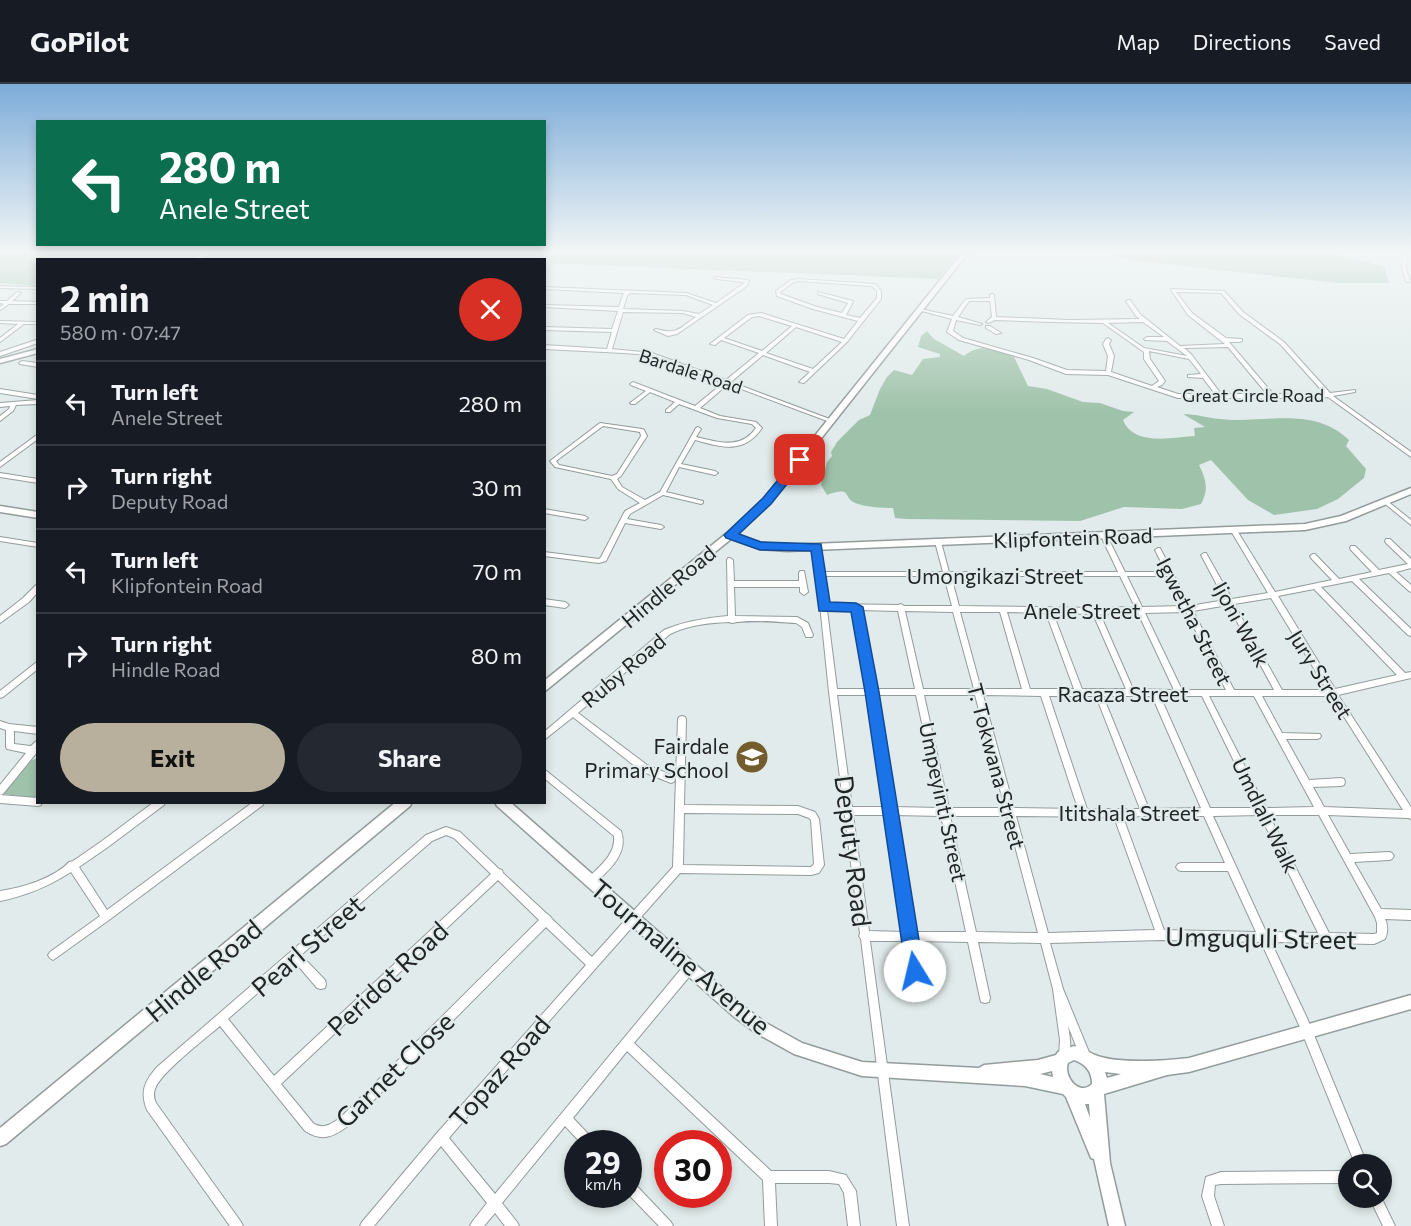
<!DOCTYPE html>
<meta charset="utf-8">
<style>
:root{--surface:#171b24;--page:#242831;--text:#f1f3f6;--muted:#9ea1a6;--line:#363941;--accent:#b8b09c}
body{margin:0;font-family:Commissioner,sans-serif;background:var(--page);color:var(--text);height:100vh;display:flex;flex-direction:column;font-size:22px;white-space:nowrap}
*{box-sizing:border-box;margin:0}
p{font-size:20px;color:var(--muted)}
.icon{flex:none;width:33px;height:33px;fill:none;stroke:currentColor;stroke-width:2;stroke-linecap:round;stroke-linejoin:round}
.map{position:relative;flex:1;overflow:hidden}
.panel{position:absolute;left:36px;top:174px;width:510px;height:546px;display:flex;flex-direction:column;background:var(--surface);border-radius:0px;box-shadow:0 3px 9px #0003}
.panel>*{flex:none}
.guide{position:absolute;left:36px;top:36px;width:510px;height:126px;border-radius:0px;box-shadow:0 3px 9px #0003;background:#0b6e4f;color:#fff;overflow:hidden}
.tools{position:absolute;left:1338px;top:1070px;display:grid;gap:12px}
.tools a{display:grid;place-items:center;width:54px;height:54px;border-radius:50%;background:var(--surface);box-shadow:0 3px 9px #0003;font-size:30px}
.speed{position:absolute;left:564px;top:1046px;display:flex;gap:12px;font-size:30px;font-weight:700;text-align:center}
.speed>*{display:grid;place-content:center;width:78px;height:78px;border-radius:50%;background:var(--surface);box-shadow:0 3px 9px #0003;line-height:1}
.speed small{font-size:15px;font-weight:400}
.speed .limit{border:9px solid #d22;background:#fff;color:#111}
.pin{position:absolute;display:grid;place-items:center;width:51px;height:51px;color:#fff;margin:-26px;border-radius:12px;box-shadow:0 3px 9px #0006}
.me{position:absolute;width:66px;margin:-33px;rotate:351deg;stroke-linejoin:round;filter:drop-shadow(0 0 4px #0008)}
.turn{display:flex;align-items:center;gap:21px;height:126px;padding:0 24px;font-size:27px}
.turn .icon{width:78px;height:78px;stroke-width:2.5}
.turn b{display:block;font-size:42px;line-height:51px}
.round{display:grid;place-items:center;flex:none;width:63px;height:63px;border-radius:32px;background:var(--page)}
.headline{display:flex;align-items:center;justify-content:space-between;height:102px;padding:0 24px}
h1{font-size:36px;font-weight:700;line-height:45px}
.primary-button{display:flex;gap:12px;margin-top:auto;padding:12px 24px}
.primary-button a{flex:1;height:69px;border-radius:36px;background:var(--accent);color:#111;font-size:24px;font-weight:700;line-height:69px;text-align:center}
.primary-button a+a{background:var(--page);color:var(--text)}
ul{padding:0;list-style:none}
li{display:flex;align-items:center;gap:18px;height:84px;padding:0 24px;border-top:2px solid var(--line)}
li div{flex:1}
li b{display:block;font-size:22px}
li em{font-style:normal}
header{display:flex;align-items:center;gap:36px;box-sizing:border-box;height:84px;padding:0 30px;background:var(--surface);border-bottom:2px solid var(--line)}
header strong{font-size:28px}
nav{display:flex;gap:33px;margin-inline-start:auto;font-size:21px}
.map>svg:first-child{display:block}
.green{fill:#9fc2aa}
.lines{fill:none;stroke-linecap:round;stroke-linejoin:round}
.street-casing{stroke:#939b9b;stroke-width:2}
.secondary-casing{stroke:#939b9b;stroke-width:3}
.street{fill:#fff;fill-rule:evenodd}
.secondary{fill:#fff;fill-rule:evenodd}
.route{fill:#1a73e8;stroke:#114b97;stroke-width:1.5}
.labels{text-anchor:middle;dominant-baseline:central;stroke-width:4.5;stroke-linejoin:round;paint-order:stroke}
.far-street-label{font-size:18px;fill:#212424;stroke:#e2ebeb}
.street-label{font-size:21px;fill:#212424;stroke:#e2ebeb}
.poi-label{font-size:21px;fill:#212424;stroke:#e2ebeb;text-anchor:end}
.near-street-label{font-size:26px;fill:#212424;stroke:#e2ebeb}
</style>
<header>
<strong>GoPilot</strong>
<nav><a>Map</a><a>Directions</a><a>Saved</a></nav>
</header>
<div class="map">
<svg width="1411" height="1142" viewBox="0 0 1411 1142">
<rect width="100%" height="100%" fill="#e2ebeb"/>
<g class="green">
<path d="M0 169H200L191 176H38L37 202 0 199Z"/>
<path d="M208 169H959L938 195 545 179 544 176H199Z"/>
<path d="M1122 169H1325L1384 182 1389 199H1338L1140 177 1114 172Z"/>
<path d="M927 247 934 255 964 272C981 258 995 266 1014 273L1028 302 1047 305 1083 318 1100 319 1123 327 1134 328 1123 336C1134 363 1173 353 1195 352L1194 344 1205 343 1183 330C1197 330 1207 334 1220 335 1264 340 1313 321 1349 356L1346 362 1366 385 1364 394 1338 415 1317 425 1274 431 1248 416 1211 376 1199 381C1206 395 1209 406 1201 420L1182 425 1124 423 1080 437 906 435 895 434 893 424C882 424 865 423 855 419 842 413 853 402 827 411L821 401 827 378 832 372 831 368 837 358 859 336 870 331 880 305 887 293 894 286 912 291 923 275 940 273V270L918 263 921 252Z"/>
<path d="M37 674V714L3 710 29 678Z"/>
</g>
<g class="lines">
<g class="street-casing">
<g id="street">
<path d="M1403 169H1407L1406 185 1410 197 1408 198 1406 197 1402 185Z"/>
<path d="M714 193 747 196 749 197 747 202 677 250 668 252 654 246 656 245C678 251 679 244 696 233L683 229 623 228 612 265 652 269 726 296 759 269 721 256 715 261 710 260 748 231 761 229 844 255 858 237 813 225 777 212 776 207 791 196 799 195 875 200 881 207V215L847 258 804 299 799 298 810 288 763 271 731 298 835 337 832 339 830 338 728 300 700 324 720 332 756 338 762 344C743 371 722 363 695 356L681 380 715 387 718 389 715 391 679 383 666 408 703 417V419L701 420 663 411 630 430 627 435 661 441 664 443 661 445 625 439 606 477 599 479 544 472V468L599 475 601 473 625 427 640 419 618 405 611 395 555 383 550 377 600 339 642 345 644 346 647 352 621 392 617 395 622 403 645 416 660 408 696 344 698 343 701 345 696 353C718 358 741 366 756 344L752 340 717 334 679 320 670 328H666V326L675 318 650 308 635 320H631L630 319 646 307 631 301 630 300 633 298 695 322 723 299 649 271 624 269 544 265V261L607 265 612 248 544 246V243L612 245 618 227 544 223V221L619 223 623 211 624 209 544 205V203L686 209 716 219 743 200 744 198 716 195 714 194ZM799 197 872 202 877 207V214L860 234 846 231 853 218V217L818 208V210L848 219 842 229 817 223 781 210 780 208 794 198ZM630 209 686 211 713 221 699 230 683 227 623 225 627 212ZM759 232 792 242 762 267 724 254 752 233ZM796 243 842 258 813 285 766 269ZM603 342 640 348 641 352 617 390 612 392 559 381 556 377Z"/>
<path d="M0 202 38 203V205L0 204Z"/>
<path d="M1171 205 1224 207 1243 228 1284 258 1330 309 1355 306V308L1333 312 1411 368V373L1328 313 1320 314H1222L1220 315 1218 314H1178L1108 291 1066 290 1029 276 959 256 947 248 952 235 918 226 920 225 953 232 966 215 990 214V211L992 210 994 211 996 233 1069 236 1140 235 1136 232 1126 217 1128 216H1130L1140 230 1180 262 1225 260 1188 231 1171 206ZM1176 208 1221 209 1239 230 1280 260 1325 310H1273L1229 258H1240L1242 257V255L1226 254 1192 229ZM969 217H990L992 233 986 238 988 239 995 236 1051 238 1103 239 1144 268V275L1159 297 1152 302 1111 288 1114 272 1109 260 1111 256 1108 254 1106 255 1103 260 1108 272 1106 287 1067 286 1033 274 963 254 953 247 956 236 980 241 982 240 958 233ZM1143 238 1164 253H1147L1144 255 1145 256 1167 257 1187 272 1144 264 1108 239ZM1228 263 1267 310H1221L1191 270 1184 264ZM1149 267 1189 275 1201 290 1188 291V293L1203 294 1215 310H1178L1157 303 1162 301 1165 297 1150 275Z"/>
<path d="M17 208 21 209 12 217 38 218V220H9L0 226V223L4 220 0 219V217H7Z"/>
<path d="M0 237 38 238V240H24L0 258V254L18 240 0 239Z"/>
<path d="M986 242H990L1001 249 996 250 986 244Z"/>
<path d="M36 256H38V259L0 272V268Z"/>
<path d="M22 277 38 279V283L20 280 19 279Z"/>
<path d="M0 305 38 311V315L0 309Z"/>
<path d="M38 316V320L16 321 13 327 0 337V332L9 325 10 322 0 323V319Z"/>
<path d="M38 350V355L0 383V378Z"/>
<path d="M0 389 38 395V399L0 393Z"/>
<path d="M1386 416 1411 436V441L1384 419 1383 418Z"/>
<path d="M544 425 585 432 588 434 585 436 544 429Z"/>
<path d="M1232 445H1236L1275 508 1332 496 1311 474 1310 472 1313 470H1315L1339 495 1372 488 1351 466 1350 464 1351 462H1355L1379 486 1408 480 1386 459 1385 457 1386 455H1390L1411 475V484L1396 488 1411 501V508L1409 507 1389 489 1359 495 1411 545V552L1408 551 1352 497 1321 503 1405 589 1411 588V594L1338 611 1411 723V735L1408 734 1328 731 1350 770 1389 768 1392 769 1394 772 1392 775 1389 776 1354 778 1381 825 1411 826V836L1385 835C1388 841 1388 849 1385 855L1374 860 1271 858 1307 934 1367 1080H1355L1299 941 1261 858 1161 856 1050 859 1063 905 1091 973 1090 977 1086 978 1082 977 1068 942C1070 953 1072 965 1068 976L1064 977 1060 976 1059 972 1060 956 1053 905 1041 859 978 858 990 914 989 918 985 919 981 918 980 914 968 858 915 857 923 906 922 910 918 911 914 910 913 906 906 857H870L909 1142H897L861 855 859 852 860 850 829 608 814 463 817 461 820 463 823 488H943L935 458 938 456 941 458 949 488H1118L1101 452 1104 450 1107 452 1125 488H1166L1155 466 1158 464H1160L1190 522 1225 516 1201 471 1204 469H1206L1232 515 1268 509 1231 447ZM824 492H944L952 522H904L901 520 898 521 827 520ZM951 492H1120L1135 523 1095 524 959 522ZM1127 492H1168L1184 522 1142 523ZM1314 505 1397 591 1335 605 1278 512ZM1271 514 1327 606H1282L1234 520ZM1228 521 1274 606H1234L1193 527ZM827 526H853L868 605H837ZM860 526 898 527 915 605H875ZM905 527 953 528 974 605H923ZM960 528H1000L1022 605H981ZM1007 528 1046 529 1074 605H1030ZM1186 528 1226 606H1182L1145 529ZM1053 529 1093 530 1126 605H1082ZM1138 529 1174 606 1133 605 1100 530ZM837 611H869L885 723H852ZM876 611H916L940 724 894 723ZM924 611H975L1005 724H949ZM983 611 1041 612 1078 725 1014 724ZM1049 612H1096L1140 725H1087ZM1103 612H1152L1201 724 1149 725ZM1160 612H1202L1257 724H1210ZM1209 612H1254L1314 723 1266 724ZM1262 612H1331L1403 726 1324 723 1313 703 1341 702 1344 701 1345 698 1344 695 1341 694 1309 696 1286 655H1317L1320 654 1321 652 1320 650 1282 649ZM853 731H887L904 848 869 847ZM895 731 941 732 966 848H914ZM1260 731 1318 849 1266 848 1213 732ZM1269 731H1319L1375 833 1377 839V849L1374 850 1329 849ZM950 732H1007L1038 849 976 848ZM1016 732 1114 733 1155 846 1048 849ZM1145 732H1204L1225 779H1181L1178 780 1176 783 1178 786 1181 787H1228L1256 848 1164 846 1123 733Z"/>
<path d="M0 453 38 459V463L0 457Z"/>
<path d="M728 474H730L733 476 734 497H799V489L800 487H804L808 508 804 511 800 508V503H734L735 532 797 533 808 539 813 551 812 553H806L802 543 796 539C778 538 748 535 732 539L729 538C708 539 689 541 670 550L578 629 647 681 674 692 675 695 674 698 671 699 641 687 573 633 544 656V648L664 546C685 537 706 534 728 532L727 476Z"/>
<path d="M36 501H38V508L29 518 0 539V532L23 514Z"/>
<path d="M544 515 565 518 569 521 565 524 544 521Z"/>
<path d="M38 577V585L3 613 0 614V607Z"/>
<path d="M682 632 685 633 686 635 684 721 798 722 815 728 819 735 824 781 819 789 811 791 680 789 536 952 449 1054 495 1110 686 879 690 878 694 879 695 883 694 887 634 959 771 1087H829L846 1091 856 1107 860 1142H848L844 1109 839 1100 829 1099H775L777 1142H765L763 1096 627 967 573 1034 593 1055 595 1059H581L565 1042 502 1119 517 1138 519 1142H505L495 1129 484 1142H470L472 1138 487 1119 441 1062 374 1142H360L362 1138 437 1049 586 881 546 843 348 1042C333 1053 322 1058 305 1047L220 942C206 954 159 990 155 1005 153 1010 154 1014 156 1019L241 1138 243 1142H230L147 1026C140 1008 144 998 157 983L426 751 446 743 460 748 499 785 502 786 503 789 547 830 550 832 552 835 592 873 673 783 678 635 679 633ZM684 729 798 730 809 734 811 736 814 780 811 783 683 781ZM446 751 454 754 491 790 274 992 228 935 294 877 317 904 321 905 325 904 326 900 325 896 301 871 432 757ZM498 796 539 836 340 1034C331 1040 323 1046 313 1039L281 1000Z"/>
<path d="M0 637 9 640 38 643V650L14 647V660L31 662 35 658 38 657V667L3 710 0 711V701L26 669 7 665 6 663V646L0 644Z"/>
<path d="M544 685 621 747C629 770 609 786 594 800L591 801 588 800 586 797 588 794C600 782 616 770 614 752L544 694Z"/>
<path d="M0 711 38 714V718H42L41 721 38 722 0 719Z"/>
<path d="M154 718H165L164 721 108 763 79 783 107 826 253 718H264L263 721 109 836 56 874 53 876 50 874 48 871 50 868 100 832 71 788C49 802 26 812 0 817V807C21 804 55 794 69 778L73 777 102 757Z"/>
<path d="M1348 1087V1099L1221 1100 1215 1101 1214 1112 1224 1142H1212L1202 1112 1206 1093 1221 1088Z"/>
<path d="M628 1095 632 1097 671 1138 673 1142H659L628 1110Z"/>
<path d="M1369 1113H1381L1395 1142H1383Z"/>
</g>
</g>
<g class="secondary-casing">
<g id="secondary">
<path d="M201 169H208L201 176H193Z"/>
<path d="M962 169H968L770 419 737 450 761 459 787 461 1305 440 1341 432 1411 404V410L1346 437 1305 446 787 467 760 465 731 455 544 608V597L727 449 764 415Z"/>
<path d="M38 265V269L0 279V275Z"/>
<path d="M0 422 38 428V434L0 428Z"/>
<path d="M396 718H412L410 722 6 1060 0 1062V1044Z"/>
<path d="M495 718H510L743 922 766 939 802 959 862 978 979 984 984 981 1038 976 1056 971 1058 968 1074 962C1082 964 1088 968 1095 971 1116 980 1166 977 1189 974L1411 911V925L1189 988 1167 991 1104 1010 1110 1079 1125 1142H1109L1094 1075 1091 1074 1066 1013 1063 1010 1025 1002 862 992 794 970 756 949 733 932 497 722ZM1074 976C1086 980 1092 988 1092 1000 1079 1013 1063 992 1068 979ZM1052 987 1053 993 1040 990ZM1105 988 1121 990 1107 994ZM1085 1020H1089L1090 1034Z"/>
</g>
</g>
<use href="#street" class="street"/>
<use href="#secondary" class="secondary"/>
</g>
<linearGradient id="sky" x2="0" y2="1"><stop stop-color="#7dacd9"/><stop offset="0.51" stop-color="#f2f6f6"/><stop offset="1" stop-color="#f2f6f6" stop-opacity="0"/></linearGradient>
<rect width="1411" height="329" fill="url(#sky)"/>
<path class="route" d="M800 373 804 374V379L771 420 739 450 761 458 821 460 830 518 856 519 863 523 879 608 924 887 921 893 915 896 909 893 906 887 865 608 851 528 819 527 811 467 760 466 726 454 724 451 763 414 796 374Z"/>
<defs>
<g id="school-disc" transform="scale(1.725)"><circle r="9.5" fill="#735d2d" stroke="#e2ebeb"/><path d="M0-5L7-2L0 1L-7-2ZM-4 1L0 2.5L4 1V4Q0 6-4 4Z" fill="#fff"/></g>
</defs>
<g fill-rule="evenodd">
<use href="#school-disc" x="752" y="673"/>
</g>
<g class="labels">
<g class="far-street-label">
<text transform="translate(691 287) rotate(18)">Bardale Road</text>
<text x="1253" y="311">Great Circle Road</text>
</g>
<g class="street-label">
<text transform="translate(1073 453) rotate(-2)">Klipfontein Road</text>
<text x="995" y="491">Umongikazi Street</text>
<text transform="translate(668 502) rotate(-40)">Hindle Road</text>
<text x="1082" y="526">Anele Street</text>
<text transform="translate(1195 537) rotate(63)">Igwetha Street</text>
<text transform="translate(1242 540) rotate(61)">Ijoni Walk</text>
<text transform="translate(623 586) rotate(-40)">Ruby Road</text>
<text transform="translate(1321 590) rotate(58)">Jury Street</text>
<text x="1123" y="609">Racaza Street</text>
<text transform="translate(997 682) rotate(75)">T. Tokwana Street</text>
<text transform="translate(944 718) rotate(78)">Umpeyinti Street</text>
<text x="1129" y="728">Ititshala Street</text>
<text transform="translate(1266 731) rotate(64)">Umdlali Walk</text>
</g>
<g class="poi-label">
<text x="729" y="661">Fairdale<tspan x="729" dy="24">Primary School</tspan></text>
</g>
<g class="near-street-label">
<text transform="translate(854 767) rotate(83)">Deputy Road</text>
<text transform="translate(1261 853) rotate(1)">Umguquli Street</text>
<text transform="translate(307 861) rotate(-41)">Pearl Street</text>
<text transform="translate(681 872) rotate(40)">Tourmaline Avenue</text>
<text transform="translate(203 886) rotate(-40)">Hindle Road</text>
<text transform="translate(387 894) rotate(-43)">Peridot Road</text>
<text transform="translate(394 985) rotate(-44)">Garnet Close</text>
<text transform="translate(499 987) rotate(-49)">Topaz Road</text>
</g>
</g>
</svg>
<div class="tools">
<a><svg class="icon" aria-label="search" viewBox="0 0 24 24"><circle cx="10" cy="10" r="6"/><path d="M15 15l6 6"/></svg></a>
</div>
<div class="speed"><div>29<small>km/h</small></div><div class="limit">30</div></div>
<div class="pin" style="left:800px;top:376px;background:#d93025"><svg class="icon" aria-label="arrive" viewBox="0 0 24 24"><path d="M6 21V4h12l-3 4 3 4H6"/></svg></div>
<svg class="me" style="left:915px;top:887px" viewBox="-20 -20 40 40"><circle r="19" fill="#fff"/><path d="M0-13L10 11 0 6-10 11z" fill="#1a73e8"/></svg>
<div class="guide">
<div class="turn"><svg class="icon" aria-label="left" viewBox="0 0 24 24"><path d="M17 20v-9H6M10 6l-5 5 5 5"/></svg><div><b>280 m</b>Anele Street</div></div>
</div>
<section class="panel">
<div class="headline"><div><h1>2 min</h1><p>580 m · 07:47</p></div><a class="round" style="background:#d93025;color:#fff"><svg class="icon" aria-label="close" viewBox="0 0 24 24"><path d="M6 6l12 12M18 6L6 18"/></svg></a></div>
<ul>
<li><svg class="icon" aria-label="left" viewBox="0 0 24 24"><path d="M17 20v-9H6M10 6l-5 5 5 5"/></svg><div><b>Turn left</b><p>Anele Street</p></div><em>280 m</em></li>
<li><svg class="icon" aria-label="right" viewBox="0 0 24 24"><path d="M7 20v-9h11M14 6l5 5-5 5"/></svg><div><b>Turn right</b><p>Deputy Road</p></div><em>30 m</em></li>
<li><svg class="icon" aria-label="left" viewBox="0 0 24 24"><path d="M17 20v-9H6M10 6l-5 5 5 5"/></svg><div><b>Turn left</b><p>Klipfontein Road</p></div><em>70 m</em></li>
<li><svg class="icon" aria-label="right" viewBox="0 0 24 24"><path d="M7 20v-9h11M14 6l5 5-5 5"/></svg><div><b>Turn right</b><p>Hindle Road</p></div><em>80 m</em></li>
</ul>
<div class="primary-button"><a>Exit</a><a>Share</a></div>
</section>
</div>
